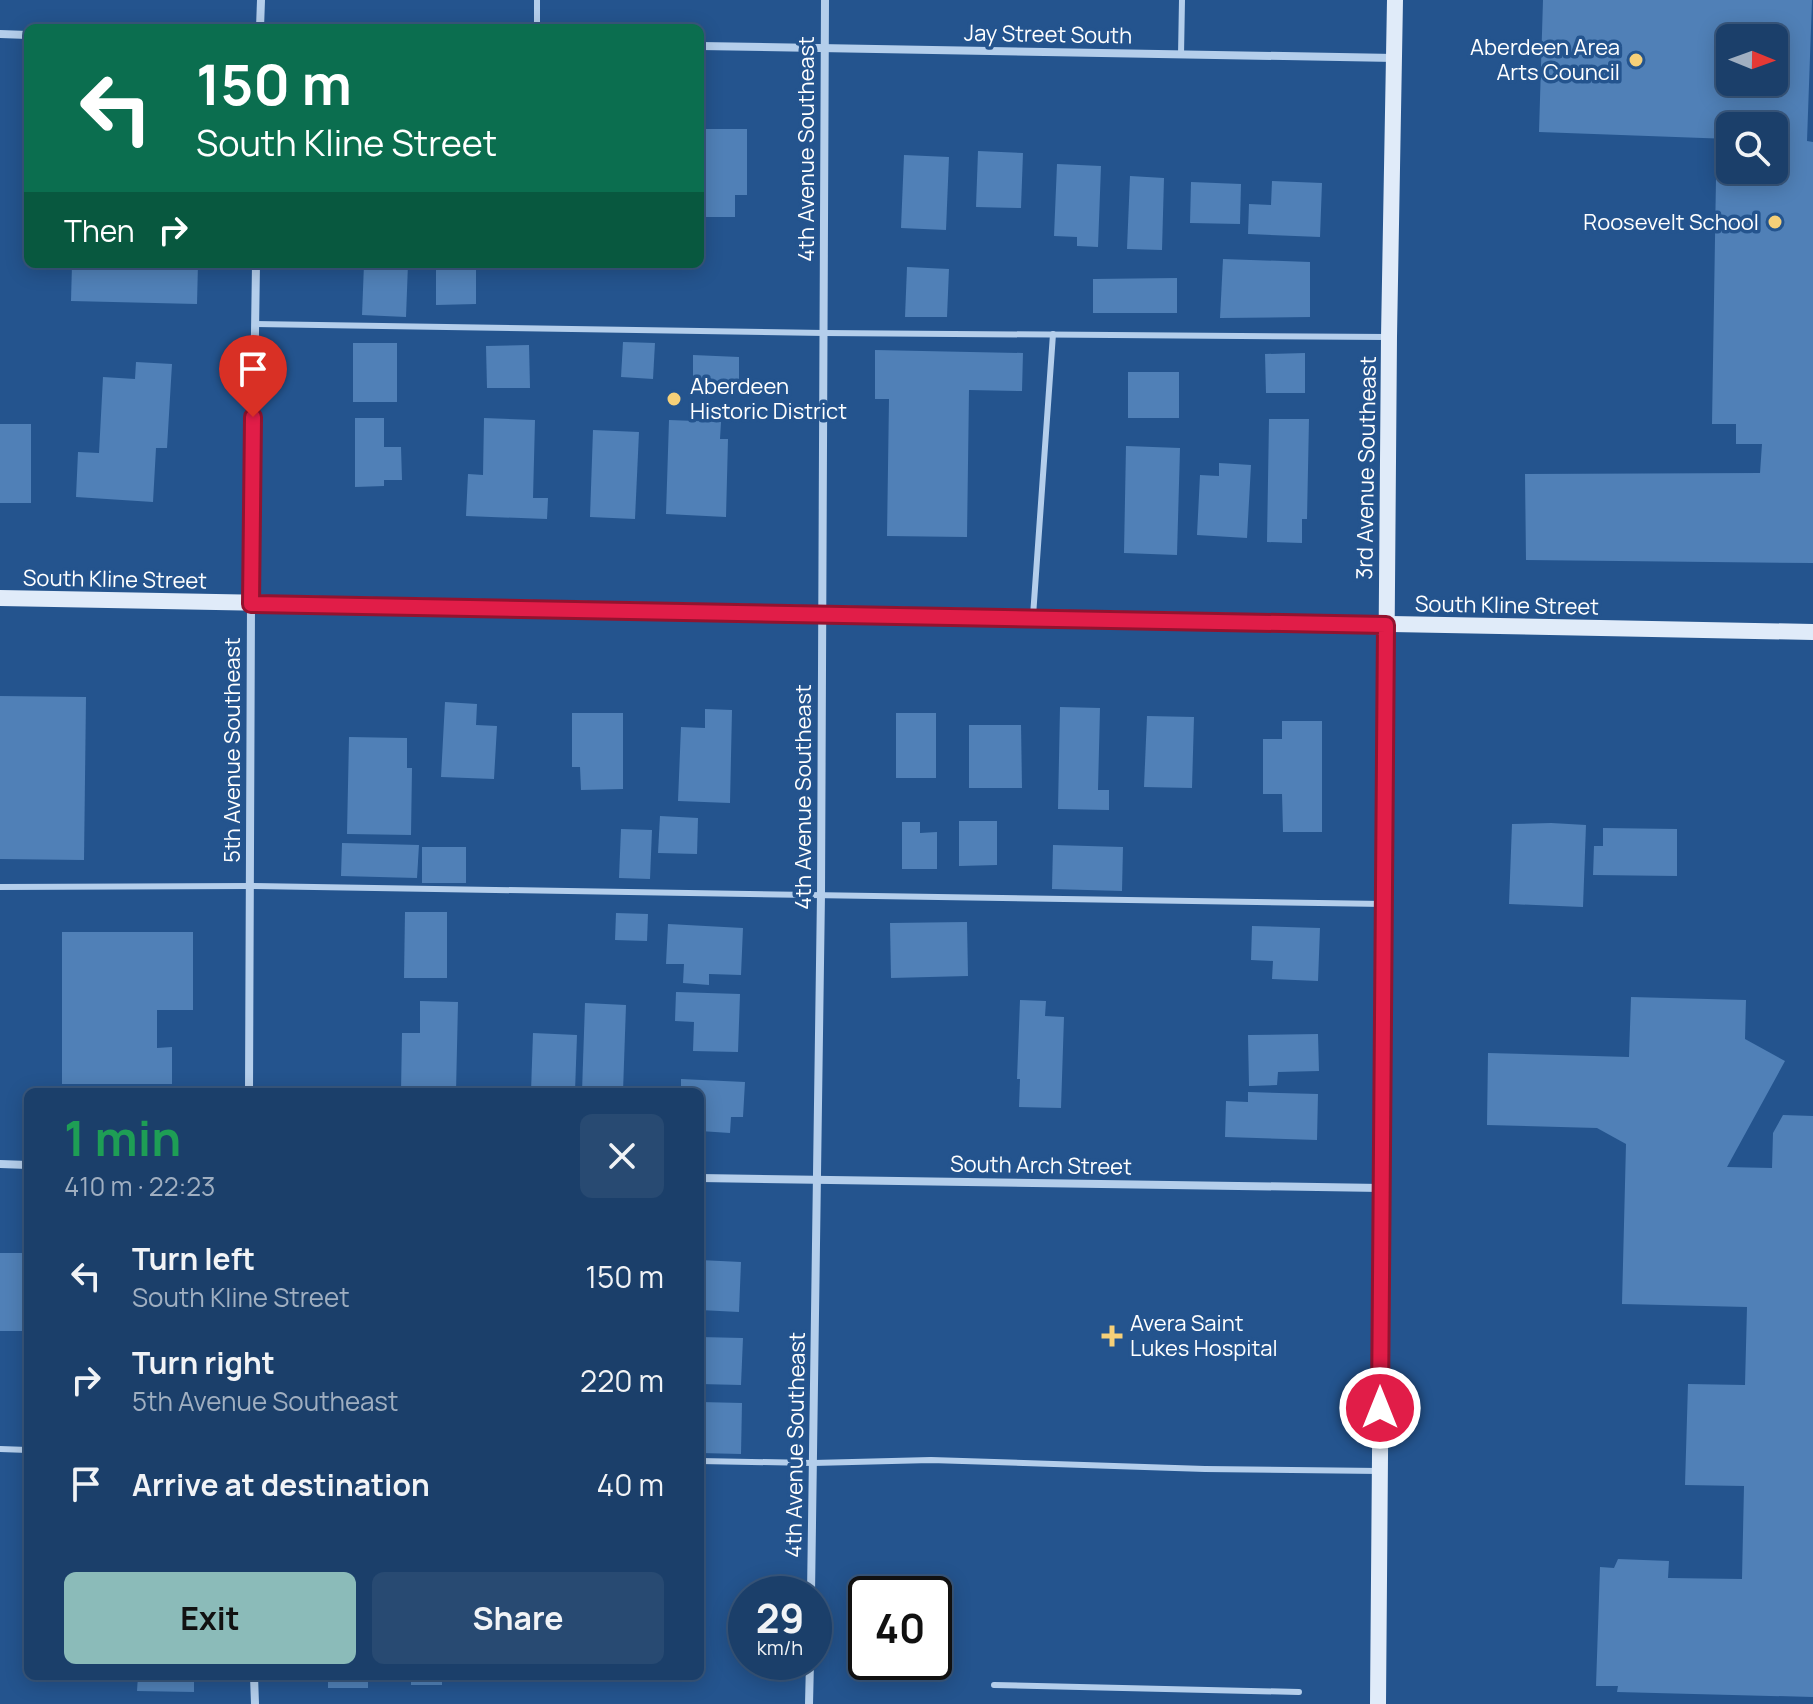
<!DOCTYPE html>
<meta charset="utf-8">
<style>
:root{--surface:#1b3f6a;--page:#284a72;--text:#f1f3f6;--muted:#a0afc1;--line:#39587e;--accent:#8bbbb9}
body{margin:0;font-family:Manrope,sans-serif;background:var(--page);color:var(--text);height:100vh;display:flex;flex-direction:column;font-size:30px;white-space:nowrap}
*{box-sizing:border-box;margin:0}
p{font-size:26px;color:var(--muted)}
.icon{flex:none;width:44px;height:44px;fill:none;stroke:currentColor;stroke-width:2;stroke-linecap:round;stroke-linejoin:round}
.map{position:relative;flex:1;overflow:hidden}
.panel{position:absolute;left:24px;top:1088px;width:680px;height:592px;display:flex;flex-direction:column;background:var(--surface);border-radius:12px;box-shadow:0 4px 20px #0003,0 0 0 2px var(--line)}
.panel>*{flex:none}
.banner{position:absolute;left:24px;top:24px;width:680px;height:244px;border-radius:12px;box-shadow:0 4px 20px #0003,0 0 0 2px var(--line);background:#0b6e4f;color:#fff;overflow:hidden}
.needle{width:52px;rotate:91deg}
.controls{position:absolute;left:1716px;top:24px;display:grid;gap:16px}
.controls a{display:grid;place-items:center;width:72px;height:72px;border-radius:12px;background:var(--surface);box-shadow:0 4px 20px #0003,0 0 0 2px var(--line);font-size:40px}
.speed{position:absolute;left:728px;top:1576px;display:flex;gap:16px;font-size:40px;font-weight:700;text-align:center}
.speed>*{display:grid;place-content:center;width:104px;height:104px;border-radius:50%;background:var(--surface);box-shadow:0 4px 20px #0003,0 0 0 2px var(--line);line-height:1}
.speed small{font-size:20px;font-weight:400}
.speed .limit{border:4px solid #111;border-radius:12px;background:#fff;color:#111}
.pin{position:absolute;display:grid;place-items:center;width:68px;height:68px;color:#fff;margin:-82px -34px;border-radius:50% 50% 50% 0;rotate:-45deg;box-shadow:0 0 8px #0007}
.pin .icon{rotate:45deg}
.me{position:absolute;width:88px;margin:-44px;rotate:0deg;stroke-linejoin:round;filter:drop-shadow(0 0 6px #0008)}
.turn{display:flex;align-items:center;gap:28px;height:168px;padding:0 40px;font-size:36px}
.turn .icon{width:104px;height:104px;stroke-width:2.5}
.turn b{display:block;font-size:56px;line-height:68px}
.then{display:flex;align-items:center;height:76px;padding:0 40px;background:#0003;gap:16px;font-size:30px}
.round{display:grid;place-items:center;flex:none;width:84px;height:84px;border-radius:12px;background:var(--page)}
.summary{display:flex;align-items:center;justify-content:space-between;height:136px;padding:0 40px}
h1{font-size:48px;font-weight:700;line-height:60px;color:#1e9e55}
.button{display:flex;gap:16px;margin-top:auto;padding:16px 40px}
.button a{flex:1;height:92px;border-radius:12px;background:var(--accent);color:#111;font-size:32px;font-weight:700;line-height:92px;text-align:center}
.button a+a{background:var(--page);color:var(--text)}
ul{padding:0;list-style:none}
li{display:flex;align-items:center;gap:24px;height:104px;padding:0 40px}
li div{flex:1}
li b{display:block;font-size:30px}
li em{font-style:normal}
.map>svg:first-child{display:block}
.building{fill:#5080b7;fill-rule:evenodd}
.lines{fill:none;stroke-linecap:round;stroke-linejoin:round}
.lane{stroke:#b4ceeb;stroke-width:6}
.street{stroke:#b4ceeb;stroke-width:8}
.secondary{stroke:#e0ebf9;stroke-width:16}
.route-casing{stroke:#92132f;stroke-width:20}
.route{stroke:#e11d48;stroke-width:14}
.poi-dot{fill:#f6d078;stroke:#24548e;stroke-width:3}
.labels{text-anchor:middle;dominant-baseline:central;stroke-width:7;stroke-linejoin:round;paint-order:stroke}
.street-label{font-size:22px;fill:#fff;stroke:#24548e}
.poi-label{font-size:22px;fill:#fff;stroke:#24548e;text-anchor:end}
</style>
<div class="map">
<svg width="1813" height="1704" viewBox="0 0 1813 1704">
<rect width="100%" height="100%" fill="#24548e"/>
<g class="building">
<path d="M1543 0H1812L1807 141 1813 142V563L1526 560 1525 474 1760 473 1762 444H1736V424H1712L1716 178 1733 180 1734 170H1774V126H1730V139L1539 132ZM1730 38H1774V82H1730Z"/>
<path d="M700 129H747V195H735V217H700Z"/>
<path d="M978 151 1023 153 1021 208 976 207Z"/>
<path d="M904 155 949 157 946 230 901 228Z"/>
<path d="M1057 164 1101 166 1098 247 1077 246V237L1054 236Z"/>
<path d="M1130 176 1164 178 1162 250 1127 249Z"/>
<path d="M1272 181 1322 183 1320 237 1248 234 1249 204 1271 205Z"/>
<path d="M1191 182 1241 184 1240 224 1190 223Z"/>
<path d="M1223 259 1310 262V317L1220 318Z"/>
<path d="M72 264H198L197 304 71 301Z"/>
<path d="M364 264H408L406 317 362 315Z"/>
<path d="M436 264H476V304L436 305Z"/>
<path d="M907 267 949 269 947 317H905Z"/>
<path d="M1177 278V313H1093V279Z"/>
<path d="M623 342 655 343 653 379 621 377Z"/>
<rect x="353" y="343" width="44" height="59"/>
<path d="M529 345 530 388H487L486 346Z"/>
<path d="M875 350 1023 353 1022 391 969 390 967 537 887 536 889 399H875Z"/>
<path d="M1305 353V393H1266L1265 354Z"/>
<path d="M693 355 739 357V391L693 389Z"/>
<path d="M136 362 172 364 167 448H156L153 502 76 497 78 452 99 453 103 377 135 379Z"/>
<rect x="1128" y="372" width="51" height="46"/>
<path d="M355 418H384V447H401L402 480H384V486L355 487Z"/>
<path d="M484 418 535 420 533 498H548L547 519 466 516 468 474 483 475Z"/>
<path d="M1269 419H1309L1307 519H1302V543L1267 542Z"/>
<path d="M669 420 721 422 720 439H728L726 517 666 514Z"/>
<rect x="0" y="424" width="31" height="79"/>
<path d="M593 430 639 432 635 519 590 517Z"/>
<path d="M1126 446 1180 448 1177 555 1124 553Z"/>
<path d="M1219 463 1251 465 1247 538 1197 535 1200 475 1219 476Z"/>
<path d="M0 696 86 697 84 860 0 859Z"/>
<path d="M445 702 477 704 476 725 497 726 494 779 441 777Z"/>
<path d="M1060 707 1100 708 1098 790H1109V810L1058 809Z"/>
<path d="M705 709 732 710 730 803 678 801 681 727 705 728Z"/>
<path d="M572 713H623V789L581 790 580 767H572Z"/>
<rect x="896" y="713" width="40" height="65"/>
<path d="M1147 716 1194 717 1192 788 1144 787Z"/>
<path d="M1282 721H1322V832H1283L1282 794H1263V739H1282Z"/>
<path d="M969 725H1021L1022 788H969Z"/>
<path d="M349 737 407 738V768H412L411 835 347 834Z"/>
<path d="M660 816 698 818 697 854 658 853Z"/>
<path d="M959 821H997V865L959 866Z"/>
<path d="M902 822H920V833L937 832V869H902Z"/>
<path d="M1551 823 1586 825 1583 907 1509 904 1512 824Z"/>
<path d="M1603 828 1677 829V876L1593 875 1594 846H1603Z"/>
<path d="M621 829 652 830 650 879 619 878Z"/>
<path d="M342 843 419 845 417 878 341 876Z"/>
<path d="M1053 845 1123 847 1122 891 1052 889Z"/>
<rect x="422" y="847" width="44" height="36"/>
<path d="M405 912H447V978H404Z"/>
<path d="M616 913 648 914 647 941 615 940Z"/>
<path d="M967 922 968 976 891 978 890 923Z"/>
<path d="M668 924 743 928 741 975 709 974V985L683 983 684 964H666Z"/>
<path d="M1252 926 1320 928 1318 981 1272 979 1273 961 1251 960Z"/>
<path d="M62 932H193V1010H157V1048L172 1047V1084H62Z"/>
<path d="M676 992 740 994 738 1052 693 1051 694 1022 675 1021Z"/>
<path d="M1631 997 1746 1000 1745 1039 1785 1061 1727 1167 1772 1168 1773 1133 1783 1115 1813 1116V1697L1617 1692 1618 1686H1596L1600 1567 1614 1568 1618 1559 1669 1561 1668 1578 1742 1579 1744 1486 1685 1485 1688 1384 1745 1385 1747 1307 1622 1304 1626 1144 1597 1128 1487 1125 1488 1053 1629 1057Z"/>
<path d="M1020 1000 1046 1001 1045 1016 1064 1017 1061 1108 1019 1107 1020 1079H1017Z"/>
<path d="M420 1001 458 1002 456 1092H401L402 1033H420Z"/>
<path d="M585 1003 626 1005 623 1092H582Z"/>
<path d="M533 1033 577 1035 575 1092H531Z"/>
<path d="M1318 1034 1319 1071 1278 1072 1277 1085 1249 1086 1248 1035Z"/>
<path d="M681 1079 745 1082 743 1117H731L730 1133 700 1131V1092H681Z"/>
<path d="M1248 1092 1318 1094 1317 1140 1225 1137 1226 1101 1248 1102Z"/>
<path d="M0 1253H25L26 1331H0Z"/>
<path d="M700 1260 741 1262 739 1312 700 1310Z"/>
<path d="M700 1337 743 1338 741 1385 700 1384Z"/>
<path d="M700 1402 742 1403 741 1454 700 1453Z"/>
<path d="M138 1676H194V1692L137 1691Z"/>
<path d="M308 1676H368V1688H328V1681H308Z"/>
<rect x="411" y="1676" width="31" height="9"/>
</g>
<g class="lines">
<g class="lane">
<path d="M537 28V0"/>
<path d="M1181 55 1182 0"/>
<path d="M255 324 824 333 1387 337"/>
<path d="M1033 616 1053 334"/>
<path d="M0 887 250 886 1384 904"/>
<path d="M0 1449 28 1450"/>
<path d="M700 1461 813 1463 931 1460 1205 1469 1380 1471"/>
<path d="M994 1685 1299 1692"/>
</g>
<g class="street">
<path d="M260 28 261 0"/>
<path d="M0 34 28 35"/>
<path d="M700 46 1395 58"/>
<path d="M249 1092 251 604 256 264"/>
<path d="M0 1164 28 1165"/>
<path d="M700 1178 1381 1188"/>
<path d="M811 1594 821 894 825 0"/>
<path d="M254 1676 255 1704"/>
<path d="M809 1704 810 1662"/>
</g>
<g class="secondary">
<path d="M0 598 1813 632"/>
<path d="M1378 1704 1389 337 1395 0"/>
</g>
</g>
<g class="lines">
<g class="route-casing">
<path id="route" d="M253 417 251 604 1386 625 1380 1408"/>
</g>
<use href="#route" class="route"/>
</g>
<g class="poi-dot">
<circle cx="1636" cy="60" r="8"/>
<circle cx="1775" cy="222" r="8"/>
<circle cx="674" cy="399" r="8"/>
<path d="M1108 1324h8v8h8v8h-8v8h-8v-8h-8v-8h8z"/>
</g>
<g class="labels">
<g class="street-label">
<text transform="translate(1048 34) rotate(1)">Jay Street South</text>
<text transform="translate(806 149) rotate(-90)">4th Avenue Southeast</text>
<text transform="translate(1366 468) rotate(-89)">3rd Avenue Southeast</text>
<text transform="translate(115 579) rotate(1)">South Kline Street</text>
<text transform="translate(1507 605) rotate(1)">South Kline Street</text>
<text transform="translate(232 750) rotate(-90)">5th Avenue Southeast</text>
<text transform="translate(803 797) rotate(-90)">4th Avenue Southeast</text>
<text transform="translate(1041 1165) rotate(1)">South Arch Street</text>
<text transform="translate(795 1445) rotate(-89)">4th Avenue Southeast</text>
</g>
<g class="poi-label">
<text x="1620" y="47">Aberdeen Area<tspan x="1620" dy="25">Arts Council</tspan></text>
<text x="1759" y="222">Roosevelt School</text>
<text x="690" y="386" text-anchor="start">Aberdeen<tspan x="690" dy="25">Historic District</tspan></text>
<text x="1130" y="1323" text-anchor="start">Avera Saint<tspan x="1130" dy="25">Lukes Hospital</tspan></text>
</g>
</g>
</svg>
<div class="controls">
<a><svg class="needle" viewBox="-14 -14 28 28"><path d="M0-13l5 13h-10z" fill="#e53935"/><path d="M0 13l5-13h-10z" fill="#a0afc1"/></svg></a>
<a><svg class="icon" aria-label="search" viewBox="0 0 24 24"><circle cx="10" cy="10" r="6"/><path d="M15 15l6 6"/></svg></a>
</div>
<div class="speed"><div>29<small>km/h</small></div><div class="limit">40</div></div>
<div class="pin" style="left:253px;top:417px;background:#d93025"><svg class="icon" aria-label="arrive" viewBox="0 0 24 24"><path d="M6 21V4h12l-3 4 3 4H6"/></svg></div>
<svg class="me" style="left:1380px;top:1408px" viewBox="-20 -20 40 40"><circle r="17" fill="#e11d48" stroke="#fff" stroke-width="3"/><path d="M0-11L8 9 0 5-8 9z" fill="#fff"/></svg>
<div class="banner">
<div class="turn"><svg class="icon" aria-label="left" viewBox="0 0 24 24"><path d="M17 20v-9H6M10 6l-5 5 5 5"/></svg><div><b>150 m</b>South Kline Street</div></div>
<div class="then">Then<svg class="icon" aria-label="right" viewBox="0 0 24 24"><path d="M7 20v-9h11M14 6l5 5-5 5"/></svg></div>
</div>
<section class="panel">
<div class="summary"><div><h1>1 min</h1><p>410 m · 22:23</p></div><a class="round"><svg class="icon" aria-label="close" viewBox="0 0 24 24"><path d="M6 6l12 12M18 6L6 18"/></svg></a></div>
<ul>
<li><svg class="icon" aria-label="left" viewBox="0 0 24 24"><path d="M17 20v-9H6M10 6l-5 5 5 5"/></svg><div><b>Turn left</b><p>South Kline Street</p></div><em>150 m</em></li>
<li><svg class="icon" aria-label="right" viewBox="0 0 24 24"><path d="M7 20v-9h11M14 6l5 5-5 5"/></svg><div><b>Turn right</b><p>5th Avenue Southeast</p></div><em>220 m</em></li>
<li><svg class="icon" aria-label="arrive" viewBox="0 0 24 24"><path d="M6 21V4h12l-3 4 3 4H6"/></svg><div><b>Arrive at destination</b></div><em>40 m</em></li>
</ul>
<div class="button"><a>Exit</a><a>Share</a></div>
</section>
</div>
